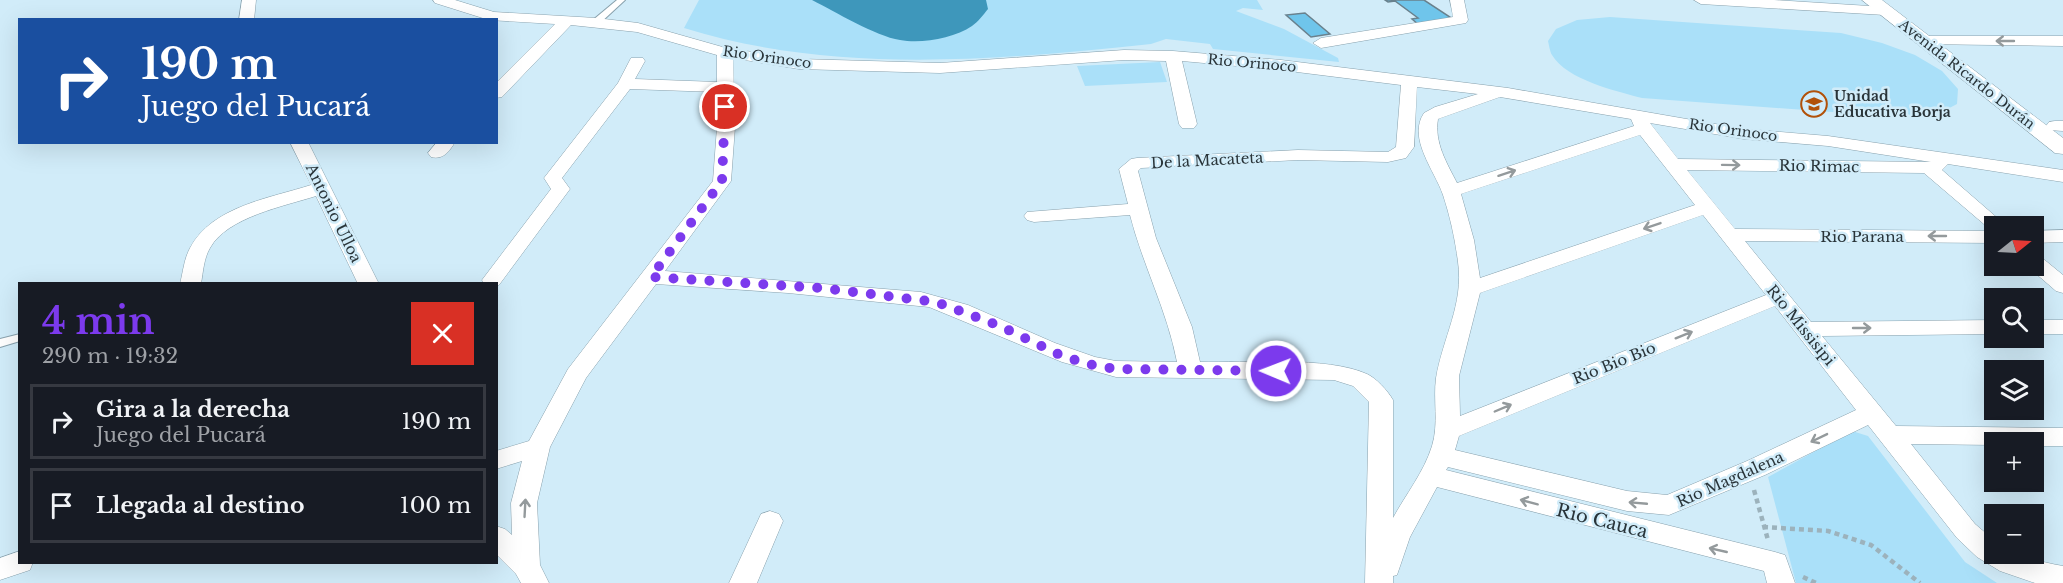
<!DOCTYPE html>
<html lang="es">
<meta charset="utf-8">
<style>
:root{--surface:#171b24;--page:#242831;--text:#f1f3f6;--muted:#9ea1a6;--line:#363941;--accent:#7c3aed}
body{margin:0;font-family:"Libre Baskerville",serif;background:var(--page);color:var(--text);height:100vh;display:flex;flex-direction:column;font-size:22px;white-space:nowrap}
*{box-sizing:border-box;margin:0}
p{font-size:20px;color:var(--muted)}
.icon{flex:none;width:33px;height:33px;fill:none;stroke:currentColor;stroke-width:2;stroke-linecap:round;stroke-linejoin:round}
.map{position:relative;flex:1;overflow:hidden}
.panel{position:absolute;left:18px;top:282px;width:480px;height:282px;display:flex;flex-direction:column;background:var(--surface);border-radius:0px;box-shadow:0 6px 24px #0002}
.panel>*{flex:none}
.guide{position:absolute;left:18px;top:18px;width:480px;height:126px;border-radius:0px;box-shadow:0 6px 24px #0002;background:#1a4fa0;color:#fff;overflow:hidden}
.needle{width:39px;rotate:72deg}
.controls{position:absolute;left:1984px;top:216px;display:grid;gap:12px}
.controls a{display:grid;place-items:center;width:60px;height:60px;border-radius:0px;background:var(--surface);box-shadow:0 6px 24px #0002;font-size:30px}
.pin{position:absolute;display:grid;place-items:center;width:51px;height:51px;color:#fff;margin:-26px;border:3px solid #fff;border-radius:50%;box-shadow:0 2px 6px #0007}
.me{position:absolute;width:66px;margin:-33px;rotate:271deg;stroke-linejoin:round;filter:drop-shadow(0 0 4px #0008)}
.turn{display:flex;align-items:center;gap:21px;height:126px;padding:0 24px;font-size:27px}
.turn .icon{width:78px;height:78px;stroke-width:2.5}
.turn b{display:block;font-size:42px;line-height:51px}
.round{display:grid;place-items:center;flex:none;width:63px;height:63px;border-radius:0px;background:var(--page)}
.summary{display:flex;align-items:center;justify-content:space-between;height:102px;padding:0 24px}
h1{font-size:36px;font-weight:800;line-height:45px;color:var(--accent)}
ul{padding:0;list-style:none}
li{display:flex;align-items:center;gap:18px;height:75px;margin:0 12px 9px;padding:0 12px;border:3px solid var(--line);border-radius:0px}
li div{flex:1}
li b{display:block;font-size:22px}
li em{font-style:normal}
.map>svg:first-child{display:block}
.green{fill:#aae0f9}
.water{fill:#3e97bb}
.building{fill:#6fc5eb;stroke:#69818d;stroke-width:1.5}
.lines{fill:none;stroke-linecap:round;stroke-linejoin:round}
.service-casing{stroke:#88a1ad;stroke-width:2}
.minor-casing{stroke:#88a1ad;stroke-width:1}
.tertiary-casing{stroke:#88a1ad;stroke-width:1}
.path{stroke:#9cb2bc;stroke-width:4.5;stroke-dasharray:5 4;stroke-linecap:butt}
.service{fill:#fff;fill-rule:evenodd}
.minor{fill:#fff;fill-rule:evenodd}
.tertiary{fill:#fff;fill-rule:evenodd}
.oneway{stroke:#949a9c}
.route{stroke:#7c3aed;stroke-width:10;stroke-dasharray:0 18}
.labels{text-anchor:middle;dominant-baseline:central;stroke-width:5;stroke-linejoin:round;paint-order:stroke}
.far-street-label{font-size:14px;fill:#293439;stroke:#d1ecf9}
.far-poi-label{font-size:14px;font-weight:bold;fill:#293439;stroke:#d1ecf9;text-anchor:start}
.street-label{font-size:15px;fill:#293439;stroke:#d1ecf9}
.near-street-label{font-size:18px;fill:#293439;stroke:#d1ecf9}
</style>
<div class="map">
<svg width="2063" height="583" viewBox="0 0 2063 583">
<rect width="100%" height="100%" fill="#d1ecf9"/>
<g class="green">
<path d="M699 0H1257L1263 10 1243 8 1236 11 1284 29 1338 58 1339 62 1213 49 1210 44 1166 39 1151 44C997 60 834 75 684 28Z"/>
<path d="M1610 17 1841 33 1882 43 1915 55 1942 71 1958 89 1957 104 1938 114 1900 117 1642 98C1616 91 1567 80 1552 55 1550 52 1549 45 1548 41L1556 29 1577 20Z"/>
<path d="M1160 62 1167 82 1085 86 1077 66Z"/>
<path d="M1852 431 1868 436 1965 562 1997 583H1796L1768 477Z"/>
</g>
<path class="water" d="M812 0H986L988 9C983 15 978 22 972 26 954 38 922 44 900 40 875 36 836 12 812 0Z"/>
<g class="building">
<path d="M1385 0H1424L1453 19 1419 25 1412 19 1418 18 1395 1 1388 2Z"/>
<path d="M1305 13 1330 34 1311 37 1286 15Z"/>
</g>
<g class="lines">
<g class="service-casing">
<g id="service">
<path d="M617 0H625L599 24H593V20Z"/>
<path d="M20 334V341L0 347V339Z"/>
</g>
</g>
<g class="minor-casing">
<g id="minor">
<path d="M242 0H256L254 20H239Z"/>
<path d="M433 0H455L494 12 596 18 638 23 726 48 799 59 940 63 1124 50 1173 51 1281 60 1508 88 1744 129 1828 136 2063 170V182L1948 164 1942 170 2002 222 2004 226H1995V243L1745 241 1811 322 1995 320V334L1822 336 1896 426 2063 428V446H2034V442H1995V445L1911 444 1975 524 1995 541V554C2020 554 2038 562 2063 566V583H2035L2000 571 1977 557 1957 538 1868 425 1765 475 1669 515 1627 511 1448 467 1446 470 1775 552 1785 555 1795 583H1767L1764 571 1437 487 1410 537 1397 575 1393 576V583H1365L1369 402 1353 386 1334 380 1116 377 1062 362 929 307 788 293 656 284 586 378 550 447 537 503 540 565 549 583H521L516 574 496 554V526L505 529 512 535 511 503 522 461 496 469V451L529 441 568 369 713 181 717 127V92L630 89 562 178 570 189 499 285 484 284 482 280 551 189 544 178 618 83 631 58H643L645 61 635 79 717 82V55L637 32 571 25 502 97 496 98V83L555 24 489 20 435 3ZM733 58 799 69 940 73 1124 60 1166 61 1179 124 1182 128H1194L1197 124 1182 61 1281 70 1401 85 1396 147 1388 152 1298 150 1137 158 1131 159 1119 169 1128 204 1027 212 1024 216 1027 220 1034 222 1130 215C1143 266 1167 310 1177 362L1116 361 1095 357 1055 343 968 305 921 292 665 271 731 181 735 127ZM1417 87 1478 94 1435 107 1424 113C1407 138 1435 171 1443 195 1450 216 1455 239 1458 262 1464 304 1443 337 1436 378 1433 400 1439 423 1432 446 1424 472 1406 494 1393 518V400C1388 391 1376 378 1367 374 1327 356 1245 363 1200 362L1192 327 1156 238 1138 171 1141 168 1298 160 1388 162 1406 158 1414 147ZM1500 97 1631 119 1634 126 1457 183C1447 163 1434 143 1438 119ZM1650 123 1744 139 1828 146 1931 162 1678 159ZM1640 135 1695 205 1480 278 1474 240 1461 194ZM1687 170 1924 173 1992 231 1735 229ZM1703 215 1766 295 1460 416 1459 376 1480 293ZM1775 306 1856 410 1747 461 1667 495 1627 491 1455 450 1459 436Z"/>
<path d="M1450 0H1464L1468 20 1466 23 1321 48 1313 43 1321 38 1453 17Z"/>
<path d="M1694 0H1774L1885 7 1892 11 1885 15 1701 4Z"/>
<path d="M1925 36H2063V46L1920 44 1917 41 1920 38Z"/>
<path d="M2055 121H2063V131L2049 130 2046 126 2049 122Z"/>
<path d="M290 142H308L379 284H358L316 196C285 206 227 217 210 248 204 258 203 272 201 284H180C183 272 184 259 190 248 212 206 271 198 311 185Z"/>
<path d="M437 142H455C449 152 443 160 431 157L428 153Z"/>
<path d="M2063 230V242L2034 243V231Z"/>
<path d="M2034 255 2041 257 2063 275V293L2056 291 2027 266H2034Z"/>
<rect x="2034" y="320" width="29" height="14"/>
<path d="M770 511 779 514 783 521 757 583H729L761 514Z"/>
<path d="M20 551V562H33L30 570 0 580V558Z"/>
</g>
</g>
<g class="tertiary-casing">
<path id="tertiary" d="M1862 0H1882L2063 138V154L2055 153Z"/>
</g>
<g class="path">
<path d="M1754 490 1768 540"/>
<path d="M1763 527 1828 531 1871 545 1920 583"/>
<path d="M1803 577 1816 583"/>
</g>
<use href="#service" class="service"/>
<use href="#minor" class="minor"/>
<use href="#tertiary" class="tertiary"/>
</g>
<defs><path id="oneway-shaft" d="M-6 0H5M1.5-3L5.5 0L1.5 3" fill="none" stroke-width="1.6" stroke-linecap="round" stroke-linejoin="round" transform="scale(1.5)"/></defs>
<g class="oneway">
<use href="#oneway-shaft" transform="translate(2005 41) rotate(-180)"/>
<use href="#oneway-shaft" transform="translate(1731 165) rotate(1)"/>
<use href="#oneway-shaft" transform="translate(1507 173) rotate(-18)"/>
<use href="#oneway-shaft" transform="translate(1652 226) rotate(161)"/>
<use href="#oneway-shaft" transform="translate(1937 236) rotate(-180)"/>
<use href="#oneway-shaft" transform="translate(1862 328)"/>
<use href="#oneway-shaft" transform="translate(1684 335) rotate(-22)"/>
<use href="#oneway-shaft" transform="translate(1503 408) rotate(-23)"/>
<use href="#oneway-shaft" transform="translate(1819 438) rotate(154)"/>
<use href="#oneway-shaft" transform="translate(1529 502) rotate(-165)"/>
<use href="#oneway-shaft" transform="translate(1638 503) rotate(-175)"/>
<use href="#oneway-shaft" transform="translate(525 508) rotate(-87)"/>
<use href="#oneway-shaft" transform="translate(1718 550) rotate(-167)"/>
</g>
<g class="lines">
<path class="route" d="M725 107 722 181 651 277 821 288 936 302 1000 326 1060 355 1087 364 1116 369 1276 371"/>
</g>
<defs>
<g id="school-ring" transform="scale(1.35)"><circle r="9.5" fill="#d1ecf9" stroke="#b15109" stroke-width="1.5"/><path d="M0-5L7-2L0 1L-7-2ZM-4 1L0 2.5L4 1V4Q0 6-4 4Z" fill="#b15109"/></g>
</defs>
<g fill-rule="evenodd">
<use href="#school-ring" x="1814" y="104"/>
</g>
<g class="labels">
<g class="far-street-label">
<text transform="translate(767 57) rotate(8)">Rio Orinoco</text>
<text transform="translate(1252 63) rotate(5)">Rio Orinoco</text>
<text transform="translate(1967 74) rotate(38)">Avenida Ricardo Durán</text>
<text transform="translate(1733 130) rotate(8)">Rio Orinoco</text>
</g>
<g class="far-poi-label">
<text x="1834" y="96">Unidad<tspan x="1834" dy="16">Educativa Borja</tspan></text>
</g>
<g class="street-label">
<text transform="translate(1207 160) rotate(-3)">De la Macateta</text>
<text transform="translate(1819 166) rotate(1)">Rio Rimac</text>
<text transform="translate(334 213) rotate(64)">Antonio Ulloa</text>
<text x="1862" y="236">Rio Parana</text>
<text transform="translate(1801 325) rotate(51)">Rio Missisipi</text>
<text transform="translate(1614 363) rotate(-22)">Rio Bio Bio</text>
<text transform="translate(1730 479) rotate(-24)">Rio Magdalena</text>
</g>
<g class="near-street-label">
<text transform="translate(1602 521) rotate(14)">Rio Cauca</text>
</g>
</g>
</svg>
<div class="controls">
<a><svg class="needle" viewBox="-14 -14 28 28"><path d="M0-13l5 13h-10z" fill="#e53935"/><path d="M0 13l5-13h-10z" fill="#9ea1a6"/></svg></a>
<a><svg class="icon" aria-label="search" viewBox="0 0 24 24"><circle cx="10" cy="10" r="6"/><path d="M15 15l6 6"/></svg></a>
<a><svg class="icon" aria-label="layers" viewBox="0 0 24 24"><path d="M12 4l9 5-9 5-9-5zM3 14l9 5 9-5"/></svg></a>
<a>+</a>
<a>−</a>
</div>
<div class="pin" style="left:725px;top:107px;background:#d93025"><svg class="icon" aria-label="arrive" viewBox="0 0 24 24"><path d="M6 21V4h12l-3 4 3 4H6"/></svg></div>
<svg class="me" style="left:1276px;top:371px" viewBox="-20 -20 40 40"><circle r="17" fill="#7c3aed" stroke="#fff" stroke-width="3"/><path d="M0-11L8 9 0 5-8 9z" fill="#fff"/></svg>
<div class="guide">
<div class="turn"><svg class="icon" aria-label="right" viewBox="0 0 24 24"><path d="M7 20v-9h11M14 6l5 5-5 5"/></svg><div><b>190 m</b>Juego del Pucará</div></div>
</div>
<section class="panel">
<div class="summary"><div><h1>4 min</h1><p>290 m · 19:32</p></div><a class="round" style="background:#d93025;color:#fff"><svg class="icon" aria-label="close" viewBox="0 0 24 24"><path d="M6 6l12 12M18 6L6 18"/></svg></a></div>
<ul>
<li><svg class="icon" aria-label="right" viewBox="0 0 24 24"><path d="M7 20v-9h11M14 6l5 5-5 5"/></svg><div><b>Gira a la derecha</b><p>Juego del Pucará</p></div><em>190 m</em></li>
<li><svg class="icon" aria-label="arrive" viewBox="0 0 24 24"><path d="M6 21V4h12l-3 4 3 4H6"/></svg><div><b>Llegada al destino</b></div><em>100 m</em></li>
</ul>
</section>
</div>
